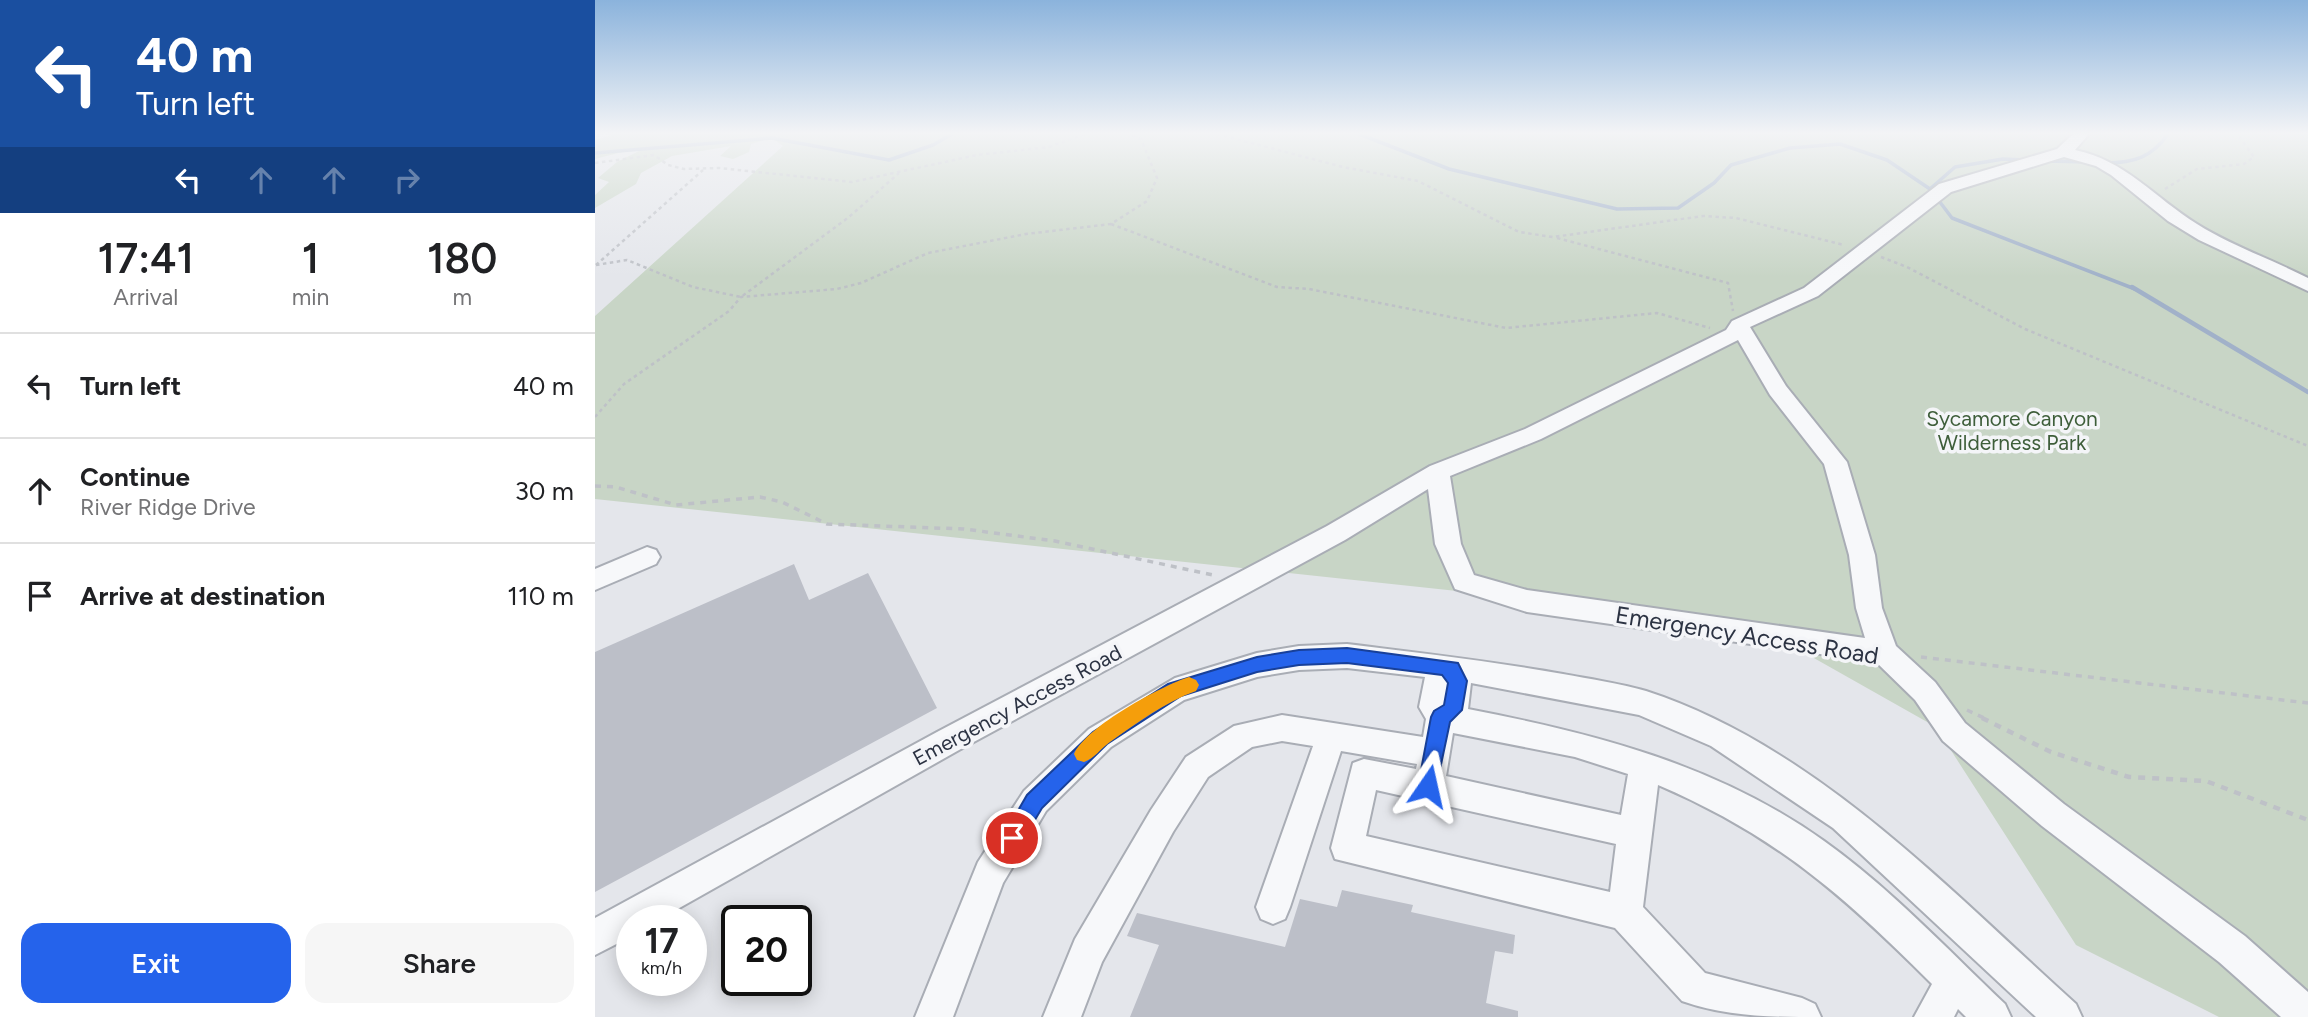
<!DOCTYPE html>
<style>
:root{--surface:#fff;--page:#f6f6f6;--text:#202124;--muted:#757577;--line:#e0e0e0;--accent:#2563eb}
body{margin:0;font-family:Figtree,sans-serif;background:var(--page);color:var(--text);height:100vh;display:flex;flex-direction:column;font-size:26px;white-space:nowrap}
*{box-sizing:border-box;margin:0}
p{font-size:23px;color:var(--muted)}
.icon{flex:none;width:38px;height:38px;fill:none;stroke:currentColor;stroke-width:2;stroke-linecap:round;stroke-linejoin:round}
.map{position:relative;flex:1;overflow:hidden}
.side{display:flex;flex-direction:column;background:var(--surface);width:595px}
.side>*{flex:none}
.hud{background:#1a4fa0;color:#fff;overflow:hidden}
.speed{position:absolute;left:21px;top:905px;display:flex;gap:14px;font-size:35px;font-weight:700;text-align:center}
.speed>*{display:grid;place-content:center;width:91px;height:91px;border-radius:50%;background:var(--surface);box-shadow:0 4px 18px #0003;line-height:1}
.speed small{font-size:18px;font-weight:400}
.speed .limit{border:4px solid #111;border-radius:10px;background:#fff;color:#111}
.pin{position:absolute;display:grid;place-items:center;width:60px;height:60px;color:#fff;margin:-30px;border:4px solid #fff;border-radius:50%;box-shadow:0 2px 7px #0007}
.me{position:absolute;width:77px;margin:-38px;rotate:11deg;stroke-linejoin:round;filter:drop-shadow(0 0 5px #0008)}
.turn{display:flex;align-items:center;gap:24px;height:147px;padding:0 21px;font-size:32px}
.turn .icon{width:91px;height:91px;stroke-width:2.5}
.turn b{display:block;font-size:49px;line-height:60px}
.lanes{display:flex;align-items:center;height:66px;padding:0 21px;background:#0003;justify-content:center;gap:35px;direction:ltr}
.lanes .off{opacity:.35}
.eta{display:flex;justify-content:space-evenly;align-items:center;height:119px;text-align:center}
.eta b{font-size:42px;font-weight:600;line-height:49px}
.primary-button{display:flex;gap:14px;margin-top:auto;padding:14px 21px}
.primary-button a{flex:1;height:80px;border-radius:21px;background:var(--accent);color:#fff;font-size:28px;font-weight:600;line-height:80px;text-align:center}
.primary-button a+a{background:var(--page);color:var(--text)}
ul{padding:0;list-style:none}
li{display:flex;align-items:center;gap:21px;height:105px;padding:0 21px;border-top:2px solid var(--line)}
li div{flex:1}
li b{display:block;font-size:26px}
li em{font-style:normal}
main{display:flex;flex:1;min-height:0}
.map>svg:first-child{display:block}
.green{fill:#c8d5c6}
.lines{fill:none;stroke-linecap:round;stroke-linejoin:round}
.stream-far1{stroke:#a1b1c9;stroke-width:3.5}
.stream{stroke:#a1b1c9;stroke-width:4.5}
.building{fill:#bcbfc8}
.minor-casing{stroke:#a9adb5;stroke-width:4}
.path-far2{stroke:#bec1c7;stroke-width:2.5;stroke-dasharray:3.5 3.5;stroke-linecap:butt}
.path-far1{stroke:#bec1c7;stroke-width:3.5;stroke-dasharray:6 6;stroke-linecap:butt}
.path{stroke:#bec1c7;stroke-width:4.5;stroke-dasharray:7 7;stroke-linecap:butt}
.minor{fill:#f7f8fa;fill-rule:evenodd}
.route{fill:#2563eb;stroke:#184099;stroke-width:2}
.slow{fill:#f59e0b}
.labels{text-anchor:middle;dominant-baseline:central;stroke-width:7;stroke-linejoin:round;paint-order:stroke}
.park-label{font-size:21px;fill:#3e5e3a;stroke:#f4f5f8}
.street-label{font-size:21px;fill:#2c3343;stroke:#f4f5f8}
.near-street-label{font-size:24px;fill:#2c3343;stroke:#f4f5f8}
</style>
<main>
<section class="side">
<div class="hud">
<div class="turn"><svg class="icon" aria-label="left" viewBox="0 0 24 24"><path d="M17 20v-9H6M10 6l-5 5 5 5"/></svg><div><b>40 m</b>Turn left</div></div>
<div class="lanes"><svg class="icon" aria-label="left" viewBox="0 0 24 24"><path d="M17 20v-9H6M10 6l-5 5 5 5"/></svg><svg class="icon off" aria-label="ahead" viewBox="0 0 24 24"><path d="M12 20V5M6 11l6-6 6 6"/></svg><svg class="icon off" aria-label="ahead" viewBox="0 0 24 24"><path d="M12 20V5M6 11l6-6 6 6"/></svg><svg class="icon off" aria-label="right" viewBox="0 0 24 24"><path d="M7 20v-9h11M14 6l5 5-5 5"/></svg></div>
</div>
<div class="eta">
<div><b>17:41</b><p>Arrival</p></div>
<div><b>1</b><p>min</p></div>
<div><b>180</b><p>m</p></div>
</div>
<ul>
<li><svg class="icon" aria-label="left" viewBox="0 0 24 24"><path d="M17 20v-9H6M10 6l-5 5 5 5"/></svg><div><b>Turn left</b></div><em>40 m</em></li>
<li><svg class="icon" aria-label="ahead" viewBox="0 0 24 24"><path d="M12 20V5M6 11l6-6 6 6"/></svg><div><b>Continue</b><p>River Ridge Drive</p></div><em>30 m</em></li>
<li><svg class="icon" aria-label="arrive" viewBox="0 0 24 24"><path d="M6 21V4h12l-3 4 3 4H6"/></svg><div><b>Arrive at destination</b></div><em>110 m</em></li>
</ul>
<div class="primary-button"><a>Exit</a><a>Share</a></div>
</section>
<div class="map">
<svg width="1713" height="1017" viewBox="0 0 1713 1017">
<rect width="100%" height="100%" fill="#e4e6eb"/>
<path class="green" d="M20 134H1713V1017H1624L1481 945 1341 727 1180 636 890 594 0 499V316L188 146 177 138 156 144 154 152 138 159 125 156 136 146 77 156 46 173 41 184 0 208V195L14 182 3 178 22 162 44 151H31L0 159V140Z"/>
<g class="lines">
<g class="stream-far1">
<path d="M764 134 854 169 1022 209 1083 208 1119 183 1136 165 1195 148 1245 144 1292 160 1335 189 1357 218 1540 289"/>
<path d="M0 153 177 138 294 160 338 145 357 134"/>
<path d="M1451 161 1494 162"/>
<path d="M1511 163C1539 163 1557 157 1573 134"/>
<path d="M1335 189 1360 167 1408 159 1431 160"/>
</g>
<path class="stream" d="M1537 287 1713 392"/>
</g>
<g class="building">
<path d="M199 564 214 600 273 573 342 708 0 892V652Z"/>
<path d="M747 890 818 905 816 912 920 935 918 954 900 951 891 1003 923 1011V1017H535L564 945 532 936 542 913 690 947 705 899 742 907Z"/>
</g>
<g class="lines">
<g class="minor-casing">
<g id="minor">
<path d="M1478 134H1494L1480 150C1530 160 1560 198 1602 224 1637 246 1676 259 1713 278V291L1604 240 1573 221 1516 175 1501 166 1469 157 1356 192 1223 296 1155 327 1191 386 1252 462 1280 555 1287 608 1301 646 1340 682 1370 723 1469 804 1650 936 1713 992V1017H1686L1624 962 1447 826 1348 741 1320 700 1281 662 932 612 860 589 840 544 833 489 750 540 364 750 63 920H37V936L0 955V918L342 732 732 526 835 466 930 429 1131 330 1137 321 1209 288 1344 184 1462 149ZM1143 340 1175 395 1229 464 1254 555 1261 608 1270 638 932 590 879 575 866 544 855 476 946 439Z"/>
<path d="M52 547 61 550 65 557 61 564 0 590V569Z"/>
<path d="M752 644C824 653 896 661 968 674 995 679 1024 683 1051 691 1220 746 1352 888 1481 1004L1487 1017H1441L1238 828 1116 746 1044 715 876 683 873 709C998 733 1123 765 1229 841 1295 888 1351 948 1410 1004L1416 1017H1371L1363 1009 1359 1017H1319L1337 984C1248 895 1180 835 1063 785L1048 907 1110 973 1207 998 1220 1004 1226 1017C1177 1017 1133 1017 1087 1001L1020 928 740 859 736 848 758 763 769 759 821 769 822 764 746 751 695 907 690 919 678 924 666 919 661 907 718 746 687 741 657 747 613 777 578 832 507 962 486 1017H448L480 939 556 810 591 757 639 726 687 715 828 737 831 719 824 707 830 677 752 668 704 670 662 677 589 700 516 747 451 811 408 883 358 1017H320L383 862 429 791 494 729 580 678 662 653 704 646ZM858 733 980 757 1033 774 1026 815 851 776ZM781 790 1021 844 1015 892 771 836Z"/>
</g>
</g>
<g class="path-far2">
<path d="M622 134 748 167 823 181 924 232 958 237 1108 216 1141 218 1249 245"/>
<path d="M0 163 59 155 73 165 89 169 124 168 257 182 382 155 454 147 490 134"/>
<path d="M1570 189 1602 169 1649 164 1659 157 1642 134"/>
<path d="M516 224 682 287 714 289 911 328 1062 313 1115 328"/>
<path d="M962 238 1133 283 1138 311"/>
<path d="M1286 257 1312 267 1430 329 1713 446"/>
<path d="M1 265 32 260 98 287 146 297 254 217 304 173"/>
<path d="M1 265 108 170"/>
<path d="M0 417 29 384 134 311 146 297 242 289 266 283 333 253 431 234 516 224 552 201 562 178 546 139 533 134"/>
</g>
<g class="path-far1">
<path d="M0 486 21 487 81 505 165 497 187 502 232 524 369 529 460 541 618 575"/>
<path d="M1326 657 1713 703"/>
<path d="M1372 710 1391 719"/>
</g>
<path class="path" d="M1387 718 1456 752 1534 777 1611 781 1713 820"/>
<use href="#minor" class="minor"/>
</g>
<linearGradient id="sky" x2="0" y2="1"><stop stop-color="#8bb3dc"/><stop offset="0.48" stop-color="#f3f4f6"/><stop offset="1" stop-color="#f3f4f6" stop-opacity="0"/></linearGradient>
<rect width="1713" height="277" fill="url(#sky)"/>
<path class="route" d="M752 648 863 663 872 681 867 710 855 722 840 793 833 795 826 793 823 786 836 717 839 711 849 705 853 683 847 675 752 663 704 665 662 672 586 696 512 744 447 808 425 845 417 848 410 845 407 838 432 795 498 732 573 684 662 657 704 650Z"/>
<path class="slow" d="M594 677 601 680 604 685 601 691C570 702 542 723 515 742 505 749 500 758 489 762L482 760 479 754C492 726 566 686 594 677Z"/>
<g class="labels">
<g class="park-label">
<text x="1417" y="418">Sycamore Canyon<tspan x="1417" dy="24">Wilderness Park</tspan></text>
</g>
<g class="street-label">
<text transform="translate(422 705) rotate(-28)">Emergency Access Road</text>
</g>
<g class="near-street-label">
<text transform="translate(1152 635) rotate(9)">Emergency Access Road</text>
</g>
</g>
</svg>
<div class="speed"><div>17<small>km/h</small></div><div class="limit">20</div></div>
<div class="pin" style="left:417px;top:838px;background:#d93025"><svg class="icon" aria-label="arrive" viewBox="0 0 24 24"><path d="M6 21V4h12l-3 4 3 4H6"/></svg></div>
<svg class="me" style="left:833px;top:786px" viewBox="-20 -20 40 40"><path d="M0-17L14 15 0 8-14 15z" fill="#2563eb" stroke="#fff" stroke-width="4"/></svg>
</div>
</main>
